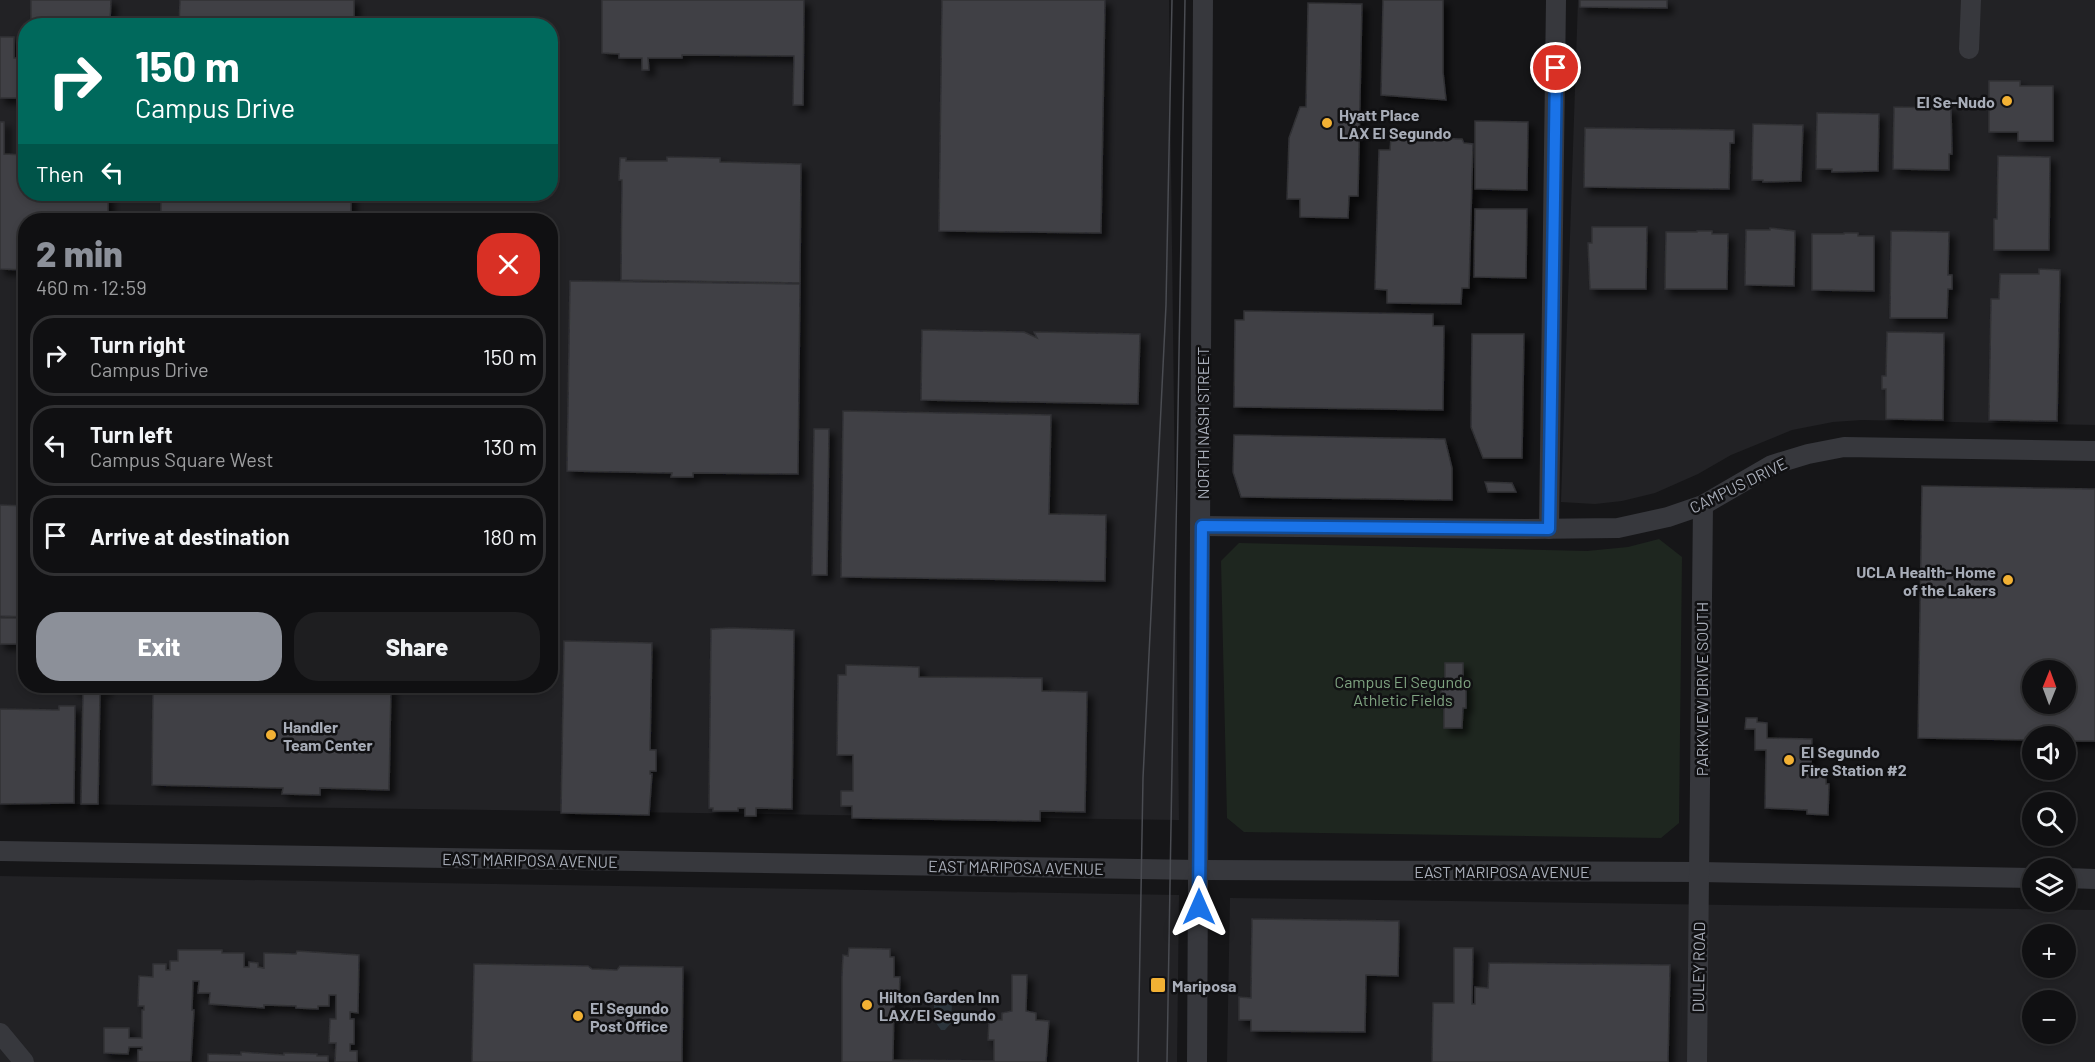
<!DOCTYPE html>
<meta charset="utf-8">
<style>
:root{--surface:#101012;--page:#1e1e20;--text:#f1f3f6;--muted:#9c9d9f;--line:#303032;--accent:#8c9099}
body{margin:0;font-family:Barlow,sans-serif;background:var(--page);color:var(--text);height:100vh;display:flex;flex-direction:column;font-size:22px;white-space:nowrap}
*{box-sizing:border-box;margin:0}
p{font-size:20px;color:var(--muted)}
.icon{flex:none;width:33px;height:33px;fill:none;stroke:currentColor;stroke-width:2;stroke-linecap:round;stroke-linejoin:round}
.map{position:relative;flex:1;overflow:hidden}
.details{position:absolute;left:18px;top:213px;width:540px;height:480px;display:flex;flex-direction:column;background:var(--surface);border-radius:24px;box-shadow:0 3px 9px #0003,0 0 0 2px var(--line)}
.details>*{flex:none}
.guide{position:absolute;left:18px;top:18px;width:540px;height:183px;border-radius:24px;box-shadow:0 3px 9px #0003,0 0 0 2px var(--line);background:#00695c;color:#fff;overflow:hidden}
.needle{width:39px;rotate:1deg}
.tools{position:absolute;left:2022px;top:660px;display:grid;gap:12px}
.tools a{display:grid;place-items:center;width:54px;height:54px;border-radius:50%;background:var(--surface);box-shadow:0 3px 9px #0003,0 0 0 2px var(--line);font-size:30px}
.pin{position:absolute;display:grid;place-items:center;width:51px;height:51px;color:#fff;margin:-26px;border:3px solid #fff;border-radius:50%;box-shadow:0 2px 6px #0007}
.me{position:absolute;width:66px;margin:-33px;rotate:0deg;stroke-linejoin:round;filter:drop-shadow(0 0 4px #0008)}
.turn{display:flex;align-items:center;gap:21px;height:126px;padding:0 18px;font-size:27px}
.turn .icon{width:78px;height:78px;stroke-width:2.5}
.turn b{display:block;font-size:42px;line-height:51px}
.then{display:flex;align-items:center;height:57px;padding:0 18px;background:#0003;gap:12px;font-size:22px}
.round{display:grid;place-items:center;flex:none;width:63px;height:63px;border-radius:24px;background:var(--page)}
.overview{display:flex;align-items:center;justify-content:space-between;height:102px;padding:0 18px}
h1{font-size:36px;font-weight:800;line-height:45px;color:var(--accent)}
.action{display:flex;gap:12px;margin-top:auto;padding:12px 18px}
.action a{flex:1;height:69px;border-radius:24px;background:var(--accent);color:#fff;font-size:24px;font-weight:800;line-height:69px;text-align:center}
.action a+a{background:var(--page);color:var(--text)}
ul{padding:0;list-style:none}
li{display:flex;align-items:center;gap:18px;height:81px;margin:0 12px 9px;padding:0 6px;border:3px solid var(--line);border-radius:24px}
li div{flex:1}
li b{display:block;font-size:22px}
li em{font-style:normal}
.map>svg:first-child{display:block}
.built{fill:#222225;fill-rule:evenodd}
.green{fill:#1e261f}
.water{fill:#2c353c}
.building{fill:#404145;stroke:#303034;stroke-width:1.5;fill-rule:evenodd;filter:url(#shadow)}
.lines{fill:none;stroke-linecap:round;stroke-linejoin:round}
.minor{stroke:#37383d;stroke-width:20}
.tram{stroke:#4a4c52;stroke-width:1.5}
.route-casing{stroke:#114b97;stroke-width:15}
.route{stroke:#1a73e8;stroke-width:10}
.poi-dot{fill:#f2b134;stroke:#111113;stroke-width:2}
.labels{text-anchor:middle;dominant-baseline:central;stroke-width:5;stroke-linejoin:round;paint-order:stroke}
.poi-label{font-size:16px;font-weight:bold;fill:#a8adb8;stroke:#111113;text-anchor:start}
.street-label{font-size:16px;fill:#a8adb8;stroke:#111113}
.park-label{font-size:16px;fill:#7fa381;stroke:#111113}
</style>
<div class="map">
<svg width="2095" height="1062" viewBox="0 0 2095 1062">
<defs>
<filter id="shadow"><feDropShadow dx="5.5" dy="5.5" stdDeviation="3" flood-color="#0009"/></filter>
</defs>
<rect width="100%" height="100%" fill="#161618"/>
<g class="built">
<path d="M0 0H1169L1179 820 0 803ZM26 26H550V194H26ZM26 220H550V686H26Z"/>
<path d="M1578 0H2095V425L1862 420 1833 422 1792 430 1731 455 1698 474 1655 493 1622 501 1595 504 1561 502Z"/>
<path d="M0 876 1179 895 1177 1062H0Z"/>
<path d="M1230 898 2095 910V1062H1227ZM2032 934H2066V968H2032ZM2032 1000H2066V1034H2032Z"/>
</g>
<path class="green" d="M1659 539 1682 557 1679 823 1661 838 1244 832 1227 818 1221 561 1239 543 1587 551 1628 547Z"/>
<path class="water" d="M940 996H945L949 1002H952L951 1023 945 1030H941L936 1023H934V1002H936Z"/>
<g class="building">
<path d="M31 0H111L110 22 31 21Z"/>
<path d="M180 0H354V26H179Z"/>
<path d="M602 0H804L803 105H793L794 56 682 55V58H648L649 70H642V58H619V54L602 53Z"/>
<path d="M942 0H1105L1101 233 939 231Z"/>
<path d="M1383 0H1443V72L1446 100 1381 95Z"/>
<path d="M1580 0H1667V8L1580 7Z"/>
<path d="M1308 3 1362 4 1358 196H1349L1348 218 1300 217V199H1287L1289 138 1300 107H1306Z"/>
<path d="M0 37H14V58H26V98H0Z"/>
<path d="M1989 81H2020V86H2053V141H2018V132H1989Z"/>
<path d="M1894 107 1951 108 1952 154H1949V170L1893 169Z"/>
<path d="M1817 113 1879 114 1878 171 1832 172V169H1816Z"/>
<path d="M1475 121 1528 122 1527 190 1475 189Z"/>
<path d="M0 122H4V154L26 155V194H108V220H26V270L0 269Z"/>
<path d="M1753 124 1803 125 1801 181 1763 182V180H1752Z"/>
<path d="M1585 128 1734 130V143H1730L1729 189 1584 187Z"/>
<path d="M1391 137 1462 139 1464 143 1473 144 1469 288H1462L1461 304 1387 303V290L1375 289 1379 150H1390Z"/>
<path d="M1998 156 2050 157 2049 250H1994V219H1997Z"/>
<path d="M667 157 720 158V162L801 164 800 283 621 280 622 180H619L620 158H626V161H667Z"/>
<rect x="161" y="194" width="190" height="26"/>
<path d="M1475 209H1527L1526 278 1474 277Z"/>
<path d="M1592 227H1647L1646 289H1590L1588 243H1592Z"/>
<path d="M1770 228 1795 231 1794 286 1745 285 1746 230H1770Z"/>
<path d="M1697 231H1712V234H1728L1727 289H1665L1666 232H1697Z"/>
<path d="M1891 231 1949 232 1948 275H1952V289H1948L1947 318H1890Z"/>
<path d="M1844 233H1858V236H1874V291L1812 290V234H1844Z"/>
<path d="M2039 269 2060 270 2057 421 1989 420 1991 299H1999L2000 274H2039Z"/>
<path d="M570 281 800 284 798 474 693 473V477H671L672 473 567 471Z"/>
<path d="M1244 311 1433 314V326H1444L1443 410 1234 407 1235 320H1244Z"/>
<path d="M922 330 1024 332 1037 338 1034 332 1140 334 1138 404 921 400Z"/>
<path d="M1887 332 1944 333 1943 420 1886 419V389H1882V376H1886Z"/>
<path d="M1472 334H1524L1522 458H1483L1471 427Z"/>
<path d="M843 411 1051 415 1049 514 1106 515 1105 581 841 577Z"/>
<path d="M814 429H829L827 575H812Z"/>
<path d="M1234 435 1445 439 1452 468V500L1241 497 1233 472Z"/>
<path d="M1485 482 1512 483 1516 492H1488Z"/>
<path d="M1922 486 2095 489V741H2066V736H2032V740L1918 738ZM2032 670H2066V704H2032Z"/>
<path d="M0 505 26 506V617L0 616Z"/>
<rect x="0" y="618" width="26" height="26"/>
<path d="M731 628 794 630 792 809 756 808V816H745V808H738V811H713V808H709L711 629Z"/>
<path d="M564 641 652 643 650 750H656V771H650V774H652L649 815 561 813Z"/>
<path d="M1445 663H1463V683H1466V708H1463L1462 728H1444V708H1441V683H1445Z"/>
<path d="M846 665 919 667V677L1042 678V691L1087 692 1085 812 1040 811V821L852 818V806H841V791H853V755H837L838 675H846Z"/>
<path d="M74 686H106V691L74 690Z"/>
<path d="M153 686H391L389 790 320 788V795L282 794 283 788 152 785Z"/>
<path d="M83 693H100L98 804H81Z"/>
<path d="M59 706H75L74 803 0 804V709L59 710Z"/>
<path d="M1746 718H1757V722L1767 723V738L1812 739 1811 771H1815V774L1826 775V784H1829L1828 815 1807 814V810L1765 808 1766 750H1755V729H1745Z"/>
<path d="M1252 919 1399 921 1398 976 1366 975 1365 1032 1251 1031V1020H1239V997L1251 998Z"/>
<path d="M849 948 890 949V957H894V977H900L899 1000H894L893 1060 994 1061V1040H988L989 1020H1002V1013L1012 1011V975H1027L1026 1011 1036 1013V1020L1049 1021 1046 1062H842V976L843 955 848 956Z"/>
<path d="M1454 948H1473L1472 1004H1475V987L1488 988 1489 963 1670 965 1668 1062H1432L1433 1003H1454Z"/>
<path d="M178 950H222V953H244V967H249V962L258 963V967L264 968V953L296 954 297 951 359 955 358 1013 350 1012V1019H354V1044H350V1051H357V1062H335L336 1043H329L330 1019H336V995H329V1006H318V1009L296 1008V1006L264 1005V1008L209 1004 210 993H198L199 981H193L192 1010H194L191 1062H138V1050H142V1047H129L128 1054 104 1053V1028H129V1038H142V1010H144V1006H138L139 976 153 977V964H166V970H170V961H178Z"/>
<path d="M474 964 588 966 592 969 617 970 620 966 683 967 682 1062H472Z"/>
<path d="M241 1052 284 1055V1053L317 1054V1056H328V1062H208V1054L241 1055Z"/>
</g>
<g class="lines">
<g class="minor">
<path d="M1969 49 1971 0"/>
<path d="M1202 526 1526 529 1618 528 1668 517 1703 505 1772 465 1808 454 1844 447 2095 451"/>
<path d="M1549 529 1556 0"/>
<path d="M0 851 1200 870 1700 872 2032 878"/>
<path d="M2066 878 2095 879"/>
<path d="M0 1033 24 1062"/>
<path d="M1197 1062 1203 0"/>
<path d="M1697 1062 1703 505"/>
</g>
<g class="tram">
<path d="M1138 1062 1143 778 1166 305 1172 0"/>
<path d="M1167 1062 1185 0"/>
</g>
</g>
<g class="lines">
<g class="route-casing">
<path id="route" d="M1199 907 1202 526 1549 529 1556 68"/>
</g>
<use href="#route" class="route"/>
</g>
<g class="poi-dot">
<circle cx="2007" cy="101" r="6"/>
<circle cx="1327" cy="123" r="6"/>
<circle cx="2008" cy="580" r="6"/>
<circle cx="271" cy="735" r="6"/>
<circle cx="1789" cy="760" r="6"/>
<rect x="1150" y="977" width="16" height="16" rx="3"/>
<circle cx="867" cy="1005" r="6"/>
<circle cx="578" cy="1016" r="6"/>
</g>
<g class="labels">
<g class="poi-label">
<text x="1995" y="101" text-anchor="end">El Se-Nudo</text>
<text x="1339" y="114">Hyatt Place<tspan x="1339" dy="18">LAX El Segundo</tspan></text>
<text x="1996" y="571" text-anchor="end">UCLA Health- Home<tspan x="1996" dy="18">of the Lakers</tspan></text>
<text x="283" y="726">Handler<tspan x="283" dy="18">Team Center</tspan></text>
<text x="1801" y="751">El Segundo<tspan x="1801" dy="18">Fire Station #2</tspan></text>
<text x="1172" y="985">Mariposa</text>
<text x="879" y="996">Hilton Garden Inn<tspan x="879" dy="18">LAX/El Segundo</tspan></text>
<text x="590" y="1007">El Segundo<tspan x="590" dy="18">Post Office</tspan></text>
</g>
<g class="street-label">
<text transform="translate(1202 423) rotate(-90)">NORTH NASH STREET</text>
<text transform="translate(1738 485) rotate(-26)">CAMPUS DRIVE</text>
<text transform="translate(1701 689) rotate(-90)">PARKVIEW DRIVE SOUTH</text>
<text transform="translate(530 860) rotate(1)">EAST MARIPOSA AVENUE</text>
<text transform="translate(1016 867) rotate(1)">EAST MARIPOSA AVENUE</text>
<text x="1502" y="871">EAST MARIPOSA AVENUE</text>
<text transform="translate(1698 967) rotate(-89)">DULEY ROAD</text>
</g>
<g class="park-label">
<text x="1403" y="681">Campus El Segundo<tspan x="1403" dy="18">Athletic Fields</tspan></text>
</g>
</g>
</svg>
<div class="tools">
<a><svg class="needle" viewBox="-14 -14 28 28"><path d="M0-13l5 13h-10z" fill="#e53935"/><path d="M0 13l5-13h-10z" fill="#9c9d9f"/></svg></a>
<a><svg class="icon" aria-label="sound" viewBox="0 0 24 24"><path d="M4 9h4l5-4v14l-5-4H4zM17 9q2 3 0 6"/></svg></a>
<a><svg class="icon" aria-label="search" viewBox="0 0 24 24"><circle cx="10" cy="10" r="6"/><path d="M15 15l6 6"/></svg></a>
<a><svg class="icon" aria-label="layers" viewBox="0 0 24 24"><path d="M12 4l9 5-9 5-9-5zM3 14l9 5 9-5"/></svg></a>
<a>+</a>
<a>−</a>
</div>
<div class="pin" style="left:1556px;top:68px;background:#d93025"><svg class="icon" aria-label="arrive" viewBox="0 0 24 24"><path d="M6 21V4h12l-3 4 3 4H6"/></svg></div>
<svg class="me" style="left:1199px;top:907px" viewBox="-20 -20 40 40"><path d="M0-17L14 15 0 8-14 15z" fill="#1a73e8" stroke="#fff" stroke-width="4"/></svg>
<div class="guide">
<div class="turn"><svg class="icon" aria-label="right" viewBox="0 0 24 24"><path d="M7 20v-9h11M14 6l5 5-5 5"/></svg><div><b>150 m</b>Campus Drive</div></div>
<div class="then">Then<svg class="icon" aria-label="left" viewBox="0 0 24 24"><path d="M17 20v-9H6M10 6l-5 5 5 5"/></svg></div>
</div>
<section class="details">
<div class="overview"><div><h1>2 min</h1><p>460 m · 12:59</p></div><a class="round" style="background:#d93025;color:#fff"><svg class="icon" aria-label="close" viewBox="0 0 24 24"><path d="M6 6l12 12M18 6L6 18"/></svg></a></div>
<ul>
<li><svg class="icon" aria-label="right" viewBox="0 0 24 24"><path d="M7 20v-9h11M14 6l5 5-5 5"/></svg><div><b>Turn right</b><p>Campus Drive</p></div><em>150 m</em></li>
<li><svg class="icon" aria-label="left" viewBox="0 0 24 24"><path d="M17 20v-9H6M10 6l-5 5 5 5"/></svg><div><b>Turn left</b><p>Campus Square West</p></div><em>130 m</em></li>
<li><svg class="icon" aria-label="arrive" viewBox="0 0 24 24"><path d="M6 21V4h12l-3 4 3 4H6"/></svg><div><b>Arrive at destination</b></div><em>180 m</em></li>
</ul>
<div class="action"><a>Exit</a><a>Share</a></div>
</section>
</div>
